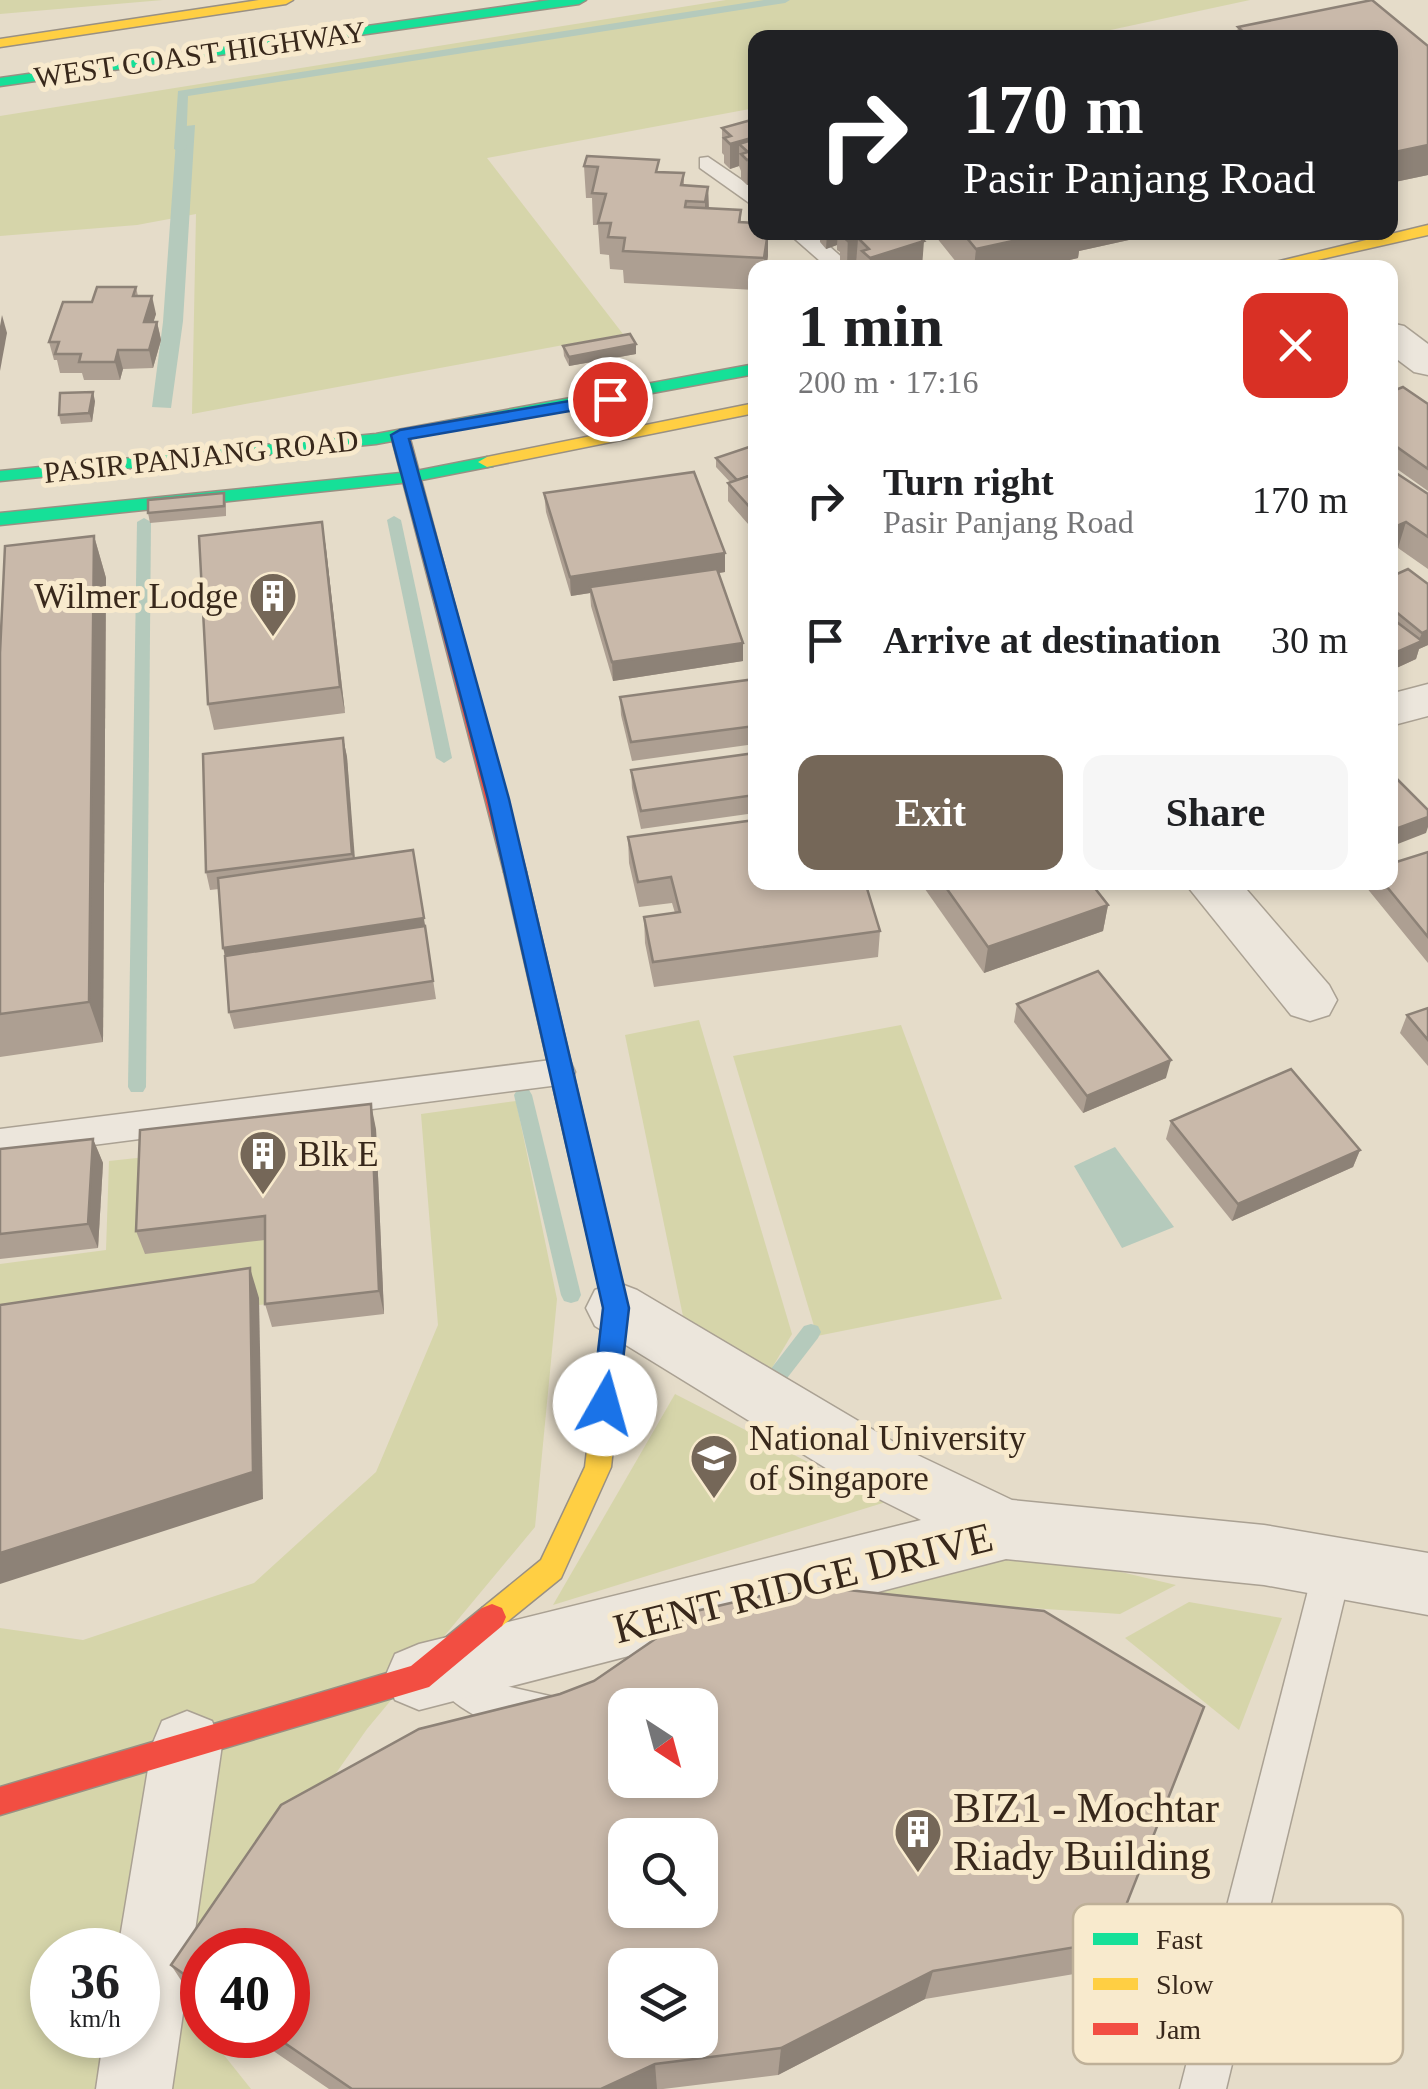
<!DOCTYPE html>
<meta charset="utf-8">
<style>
:root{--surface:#fff;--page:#f6f6f6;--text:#202124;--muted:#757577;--accent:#756758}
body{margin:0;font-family:"Times New Roman",serif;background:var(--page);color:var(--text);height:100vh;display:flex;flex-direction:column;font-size:38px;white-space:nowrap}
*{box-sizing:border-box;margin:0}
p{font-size:32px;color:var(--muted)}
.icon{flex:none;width:55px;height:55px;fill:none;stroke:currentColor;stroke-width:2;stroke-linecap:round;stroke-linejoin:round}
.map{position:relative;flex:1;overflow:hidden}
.side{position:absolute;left:748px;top:260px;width:650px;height:630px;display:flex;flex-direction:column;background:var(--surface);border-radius:20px;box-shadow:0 5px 15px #0003}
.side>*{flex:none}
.banner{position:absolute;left:748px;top:30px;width:650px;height:210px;border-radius:20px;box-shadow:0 5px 15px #0003;background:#202124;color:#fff;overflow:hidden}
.needle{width:65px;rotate:144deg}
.buttons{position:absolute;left:608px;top:1688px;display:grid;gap:20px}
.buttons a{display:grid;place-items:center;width:110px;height:110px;border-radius:20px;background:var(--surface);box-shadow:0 5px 15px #0003;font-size:50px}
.speed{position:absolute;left:30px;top:1928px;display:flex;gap:20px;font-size:50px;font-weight:700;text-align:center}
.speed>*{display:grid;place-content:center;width:130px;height:130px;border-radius:50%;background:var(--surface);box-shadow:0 5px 15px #0003;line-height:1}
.speed small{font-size:25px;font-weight:400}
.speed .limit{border:15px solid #d22;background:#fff;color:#111}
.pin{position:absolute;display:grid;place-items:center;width:85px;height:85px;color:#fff;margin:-42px;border:5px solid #fff;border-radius:50%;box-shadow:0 2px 10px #0007}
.me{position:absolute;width:110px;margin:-55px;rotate:7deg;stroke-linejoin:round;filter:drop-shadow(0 0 8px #0008)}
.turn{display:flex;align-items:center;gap:35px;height:210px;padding:0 50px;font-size:45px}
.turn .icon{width:130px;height:130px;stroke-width:2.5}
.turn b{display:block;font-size:70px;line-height:85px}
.round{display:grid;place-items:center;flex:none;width:105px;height:105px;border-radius:20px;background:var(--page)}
.headline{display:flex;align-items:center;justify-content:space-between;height:170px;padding:0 50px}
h1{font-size:60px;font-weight:800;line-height:75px}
.primary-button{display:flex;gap:20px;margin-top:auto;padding:20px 50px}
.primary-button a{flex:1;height:115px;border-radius:20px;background:var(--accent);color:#fff;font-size:40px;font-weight:800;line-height:115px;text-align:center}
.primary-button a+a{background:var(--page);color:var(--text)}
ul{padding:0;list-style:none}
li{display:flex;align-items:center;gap:30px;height:140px;padding:0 50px}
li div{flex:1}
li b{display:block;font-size:38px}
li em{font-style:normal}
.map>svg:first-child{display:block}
.green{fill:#d6d5aa;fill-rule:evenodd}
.water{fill:#b5cabc}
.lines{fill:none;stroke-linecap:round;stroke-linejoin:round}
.stream{fill:#b5cabc;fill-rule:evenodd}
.lane-casing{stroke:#aaa193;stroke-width:3}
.street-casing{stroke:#aaa193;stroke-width:3}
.fast-casing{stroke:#999083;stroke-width:3}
.slow-casing{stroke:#999083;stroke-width:3}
.jam-casing{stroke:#999083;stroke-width:3}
.lane{fill:#ece6dc;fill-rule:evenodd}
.street{fill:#ece6dc;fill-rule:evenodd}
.fast{fill:#16e098;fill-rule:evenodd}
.slow{fill:#ffcf43;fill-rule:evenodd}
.jam{fill:#f24e42;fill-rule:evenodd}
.wall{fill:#ad9f92;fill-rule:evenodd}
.shaded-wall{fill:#8d8277}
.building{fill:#c9b9aa;stroke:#8d8277;stroke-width:2.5;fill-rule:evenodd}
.route{fill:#1a73e8;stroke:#114b97;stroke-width:2.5}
.labels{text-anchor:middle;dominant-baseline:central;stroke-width:10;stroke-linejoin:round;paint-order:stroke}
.far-street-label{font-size:30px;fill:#38281b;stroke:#f8eacd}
.poi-label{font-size:35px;fill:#38281b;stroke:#f8eacd;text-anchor:start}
.near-street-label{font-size:42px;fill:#38281b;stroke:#f8eacd}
.near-poi-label{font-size:42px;fill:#38281b;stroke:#f8eacd;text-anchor:start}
.key{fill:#f8eacd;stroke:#beb098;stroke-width:2.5}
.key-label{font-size:28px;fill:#38281b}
</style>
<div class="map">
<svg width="1428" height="2089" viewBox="0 0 1428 2089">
<rect width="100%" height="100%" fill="#e5dcc9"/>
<g class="green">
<path d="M0 0H163L0 14Z"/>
<path d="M726 0H1250L1078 37 755 38V108L487 158 623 334 192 414 196 214 137 225 0 236V116Z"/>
<path d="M699 1020 792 1334 769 1373 684 1321 625 1035Z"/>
<path d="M901 1025 1002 1299 817 1336 733 1056Z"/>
<path d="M516 1101 557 1299 535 1527 367 1729 212 1950H202L178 1998 202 2029V2035H208L251 2089H0V1628L83 1640 254 1583 376 1472 438 1325 421 1114ZM52 1950H138V2035H52Z"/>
<path d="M146 1157 264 1238 267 1304 0 1341V1264L106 1250 109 1161Z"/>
<path d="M675 1394 886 1502 553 1605Z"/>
<path d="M1007 1545 1176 1585 1120 1614 823 1594Z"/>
<path d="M1189 1602 1282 1618 1239 1730 1125 1638Z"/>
</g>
<g class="water">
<path d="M195 125 183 321 171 408 152 407 163 322 177 127Z"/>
<path d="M1115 1147 1174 1227 1122 1248 1074 1166Z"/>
</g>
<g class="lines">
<g class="stream">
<path d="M764 0H790L785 3 188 96 186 149 180 152 174 149 178 91Z"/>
<path d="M394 516 401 520 452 758 444 763 436 758 387 520Z"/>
<path d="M144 518 151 522 146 1087 143 1092H131L128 1087 137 522Z"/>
<path d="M523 1088 529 1090 532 1095 581 1295 578 1301 571 1303 564 1301 561 1295 514 1095 517 1090Z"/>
<path d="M811 1324 818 1326 821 1332 818 1338 781 1386 774 1389 767 1386 764 1380 767 1374 804 1326Z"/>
</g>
<g class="lane-casing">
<g id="lane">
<path d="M708 157 755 189V207L700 168V158Z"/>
<path d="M787 232H813L854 268H828Z"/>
<path d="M559 1059 571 1063 575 1072 571 1081 559 1085 0 1157V1129Z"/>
<path d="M1333 1549 1347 1554 1352 1567 1226 2089H1180L1314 1567 1319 1554Z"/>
<path d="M450 1653 506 1686 563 1699 569 1713 563 1727C523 1744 447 1713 430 1672L436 1658Z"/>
</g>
</g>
<g class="street-casing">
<g id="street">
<path d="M1390 323 1404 326 1428 344V375L1414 372 1390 354Z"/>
<path d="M1428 684V716L1390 726V694Z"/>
<path d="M1184 882H1240L1329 985 1337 1000 1329 1015 1310 1021 1291 1015Z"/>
<path d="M616 1282 637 1290 909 1451 1012 1500 1264 1525 1428 1553V1615L1264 1585 1006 1559 419 1710 395 1700 385 1677 395 1654 419 1644 921 1520 863 1491 595 1326 586 1308 595 1290Z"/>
<path d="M187 1711 212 1721 222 1745 172 2089H96L104 2035H138V1950H118L152 1745 162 1721Z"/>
</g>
</g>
<g class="fast-casing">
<g id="fast">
<path d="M550 0H586L579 4 0 86V78Z"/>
<path d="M755 364V374L376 444 0 481V471L376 434Z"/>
<path d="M487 457 496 462 493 466 411 482 0 525V513L411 472Z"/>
</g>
</g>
<g class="slow-casing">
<g id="slow">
<path d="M259 0H293L286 4 0 47V39Z"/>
<path d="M1428 225V235L1282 268H1251Z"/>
<path d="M755 403V413L487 467 478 462 487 457Z"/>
<path d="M515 864 526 872 628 1308 611 1467 561 1578 502 1626 492 1630 482 1626 478 1617 482 1608 541 1560 585 1467 604 1308 504 872Z"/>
</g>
</g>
<g class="jam-casing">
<g id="jam">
<path d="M400 430 409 435 526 872 515 880 504 872 391 435Z"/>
<path d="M492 1604 502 1608 506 1617 502 1626 429 1687 419 1690 0 1815V1787L411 1666 482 1608Z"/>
</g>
</g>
<use href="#lane" class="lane"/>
<use href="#street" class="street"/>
<use href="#fast" class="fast"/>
<use href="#slow" class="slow"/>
<use href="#jam" class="jam"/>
</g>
<g class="wall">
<path d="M1372 0 1428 46V175L1390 183V38H1236L1238 27Z"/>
<path d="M755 119V183L747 185 741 179V171L739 166 730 169 724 163V155L722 153V128Z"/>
<path d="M584 166 684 173V185L708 187 709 208 741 210V222L768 256 766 268H755V290L624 283 623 270 610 269 609 255 600 254 598 225H593L592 198H586Z"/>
<path d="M817 232H913L922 267 860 268 856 264 847 267 840 261V252L837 250V245L826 249 820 242V235Z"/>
<path d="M932 232H1165L1079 251 1078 258 1036 268H961Z"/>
<path d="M136 287 138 296 156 314 153 322H157L161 340 153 368 123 369 120 380H84L82 373H60L57 360H54L49 342 92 302Z"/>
<path d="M636 344V354L569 366 564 356 563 346Z"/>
<path d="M1390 392 1428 404V491L1390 464Z"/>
<path d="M95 401 92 422 61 424 59 415Z"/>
<path d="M755 445V532L728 501V483L730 482 716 467V458Z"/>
<path d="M1390 469 1428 494V569L1398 548 1390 552Z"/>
<path d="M544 493 725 572 719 573 743 643V661L613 681 591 606 590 593 571 596 546 512Z"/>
<path d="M226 503V516L150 523 148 513Z"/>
<path d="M322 522 326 549 345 713 214 730 208 704Z"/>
<path d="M94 536 106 578 103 1042 0 1057V653Z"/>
<path d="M1408 569 1428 645 1419 649 1416 659 1390 671V577Z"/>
<path d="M755 679V744L632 761 621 715 620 697Z"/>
<path d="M343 738 347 757 354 859 413 850 436 999 234 1029 229 1012 219 889 210 890 206 872Z"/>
<path d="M755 753V813L641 829 632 788 631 770Z"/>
<path d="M628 837 880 931 878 957 654 987 645 943 644 917 675 913 672 903 639 907 629 863Z"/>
<path d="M1428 852V963L1366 887 1367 882H1390Z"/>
<path d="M920 882H1090L1108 905 1103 931 984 973Z"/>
<path d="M1017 1004 1166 1078 1083 1113 1014 1022Z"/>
<path d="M1428 1008V1066L1400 1033 1407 1015Z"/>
<path d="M1171 1121 1360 1150 1353 1167 1232 1221 1166 1139Z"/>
<path d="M376 1129 384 1314 272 1327 265 1304V1240L145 1254 136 1231Z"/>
<path d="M93 1139 103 1163 98 1248 0 1259V1149Z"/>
<path d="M848 1590 1044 1611 1204 1707 1112 1941 1098 1970 925 1999 778 2075 663 2089H329L250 2035H288V1950H202V2002L190 1994 171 1965 281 1805 419 1729 560 1694 594 1681 696 1611 761 1596ZM625 1705H700V1780H625ZM625 1835H700V1910H625ZM625 1965H700V2040H625Z"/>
</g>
<g class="shaded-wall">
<path d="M755 137V183L747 185 748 152 739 144V166L730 169V144Z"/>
<path d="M1428 145V175L1390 183V153Z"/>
<path d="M708 187 709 218 705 233V202Z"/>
<path d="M768 232V256L766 268H763Z"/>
<path d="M827 232H838L837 245 826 249Z"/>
<path d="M1054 232H1165L1079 251 1078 258 1036 268H974L976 249Z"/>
<path d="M848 233 858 239 856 264 847 267Z"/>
<path d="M924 241 922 267 869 268 870 258Z"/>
<path d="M152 296 156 314 148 340 144 322Z"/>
<path d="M2 315 7 333 0 371V326Z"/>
<path d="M157 322 161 340 153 368 149 350Z"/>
<path d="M636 344V354L569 366V357Z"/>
<path d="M118 350 123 369 120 380 115 362Z"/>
<path d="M93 392 95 401 92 422 89 413Z"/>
<path d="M322 522 326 549 345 713 340 687Z"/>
<path d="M1406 522 1398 548 1390 552 1391 529Z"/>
<path d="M94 536 106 578 103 1042 89 1002Z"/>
<path d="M725 553V572L592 592 590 587V593L571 596 570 577Z"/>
<path d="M1428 630V645L1419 649 1416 659 1390 671V655L1418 642 1422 633Z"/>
<path d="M743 643V661L613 681 612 662Z"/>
<path d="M343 738 347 757 356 872 352 854Z"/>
<path d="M1428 817V827L1426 833 1390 847V831Z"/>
<path d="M413 850 428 944 230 973 223 948Z"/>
<path d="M1108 905 1103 931 984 973 988 947Z"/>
<path d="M1171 1060 1166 1078 1083 1113 1087 1096Z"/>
<path d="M371 1104 376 1129 384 1314 379 1291Z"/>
<path d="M93 1139 103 1163 98 1248 88 1224Z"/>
<path d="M1360 1150 1353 1167 1232 1221 1238 1204Z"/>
<path d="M250 1268 259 1298 263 1499 0 1584V1553Z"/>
<path d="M933 1971 925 1999 778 2075 781 2048Z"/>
<path d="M655 2064 657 2089H601Z"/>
</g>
<g class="building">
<path d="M1372 0 1428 46V145L1390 153V38H1250L1238 27Z"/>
<path d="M755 119V137L730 144 724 138 731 136 722 128Z"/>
<path d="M755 139V158L747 160 741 154 748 152 739 144Z"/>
<path d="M587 156 659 160 656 172 684 173 681 185 708 187 705 202 686 201 685 207 741 210 739 222 755 223V232H768L764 258 623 251 625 238 608 237 611 223H598L606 194 592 193 598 167 584 166Z"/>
<path d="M847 232H913L924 241 870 258 862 251 869 249 858 238 848 241 841 235Z"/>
<path d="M962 232H1054L976 249Z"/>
<path d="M97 287H136L133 296H152L144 322H157L149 350H118L115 362H79L81 354H55L59 342H49L63 302H92Z"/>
<path d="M630 334 636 344 569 357 563 346Z"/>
<path d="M1403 387 1428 404V469L1390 442V392Z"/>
<path d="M93 392 89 413 59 415 60 393Z"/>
<path d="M755 445V474L737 480 716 458Z"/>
<path d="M1390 469 1428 494V537L1406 522 1390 529Z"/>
<path d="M694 472 725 553 570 577 544 493Z"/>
<path d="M755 474V513L728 483Z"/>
<path d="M224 493V506L148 513V500Z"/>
<path d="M322 522 340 687 208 704 199 536Z"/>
<path d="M94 536 89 1002 0 1014V653L5 546Z"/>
<path d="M717 569 743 643 612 662 590 587Z"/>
<path d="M1408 569 1428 584V630L1422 633 1390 607V577Z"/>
<path d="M1390 617 1422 641 1390 655Z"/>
<path d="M755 679V726L631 742 620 697Z"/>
<path d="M343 738 352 854 206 872 203 754Z"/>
<path d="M755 753V795L641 811 631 770Z"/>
<path d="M1390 772 1428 810V817L1390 831Z"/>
<path d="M755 820V882H865L880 931 653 962 644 917 680 912 671 877 638 882 628 837Z"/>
<path d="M413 850 424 918 223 948 218 878Z"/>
<path d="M1428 852V937L1383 882H1390V864Z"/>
<path d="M942 882H1090L1108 905 988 947Z"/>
<path d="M425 926 433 981 229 1012 225 956Z"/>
<path d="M1098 971 1171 1060 1087 1096 1017 1004Z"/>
<path d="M1428 1008V1040L1407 1015Z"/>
<path d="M1291 1069 1360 1150 1238 1204 1171 1121Z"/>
<path d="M371 1104 379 1291 265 1304V1216L136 1231 140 1130Z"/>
<path d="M93 1139 88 1224 0 1234V1149Z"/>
<path d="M250 1268 253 1472 0 1553V1305Z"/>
<path d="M848 1590 1044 1611 1204 1707 1112 1941 933 1971 781 2048 655 2064 601 2089H352L273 2035H288V1950H202V1987L171 1965 281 1805 419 1729 560 1694 594 1681 696 1611 761 1596ZM625 1705H700V1780H625ZM625 1835H700V1910H625ZM625 1965H700V2040H625Z"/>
</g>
<path class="route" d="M610 394 616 396V403L409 439 509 799 629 1308 618 1404 614 1412 605 1415 596 1412 592 1404 603 1308 488 799 391 435 400 430Z"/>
<defs>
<g id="building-pin" transform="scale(2.5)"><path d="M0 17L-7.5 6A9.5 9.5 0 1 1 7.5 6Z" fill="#756758" stroke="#f8eacd"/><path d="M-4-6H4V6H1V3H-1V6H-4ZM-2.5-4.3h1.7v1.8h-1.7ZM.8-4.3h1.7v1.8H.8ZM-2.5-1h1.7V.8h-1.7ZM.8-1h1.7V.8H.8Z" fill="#fff"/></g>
<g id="university-pin" transform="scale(2.5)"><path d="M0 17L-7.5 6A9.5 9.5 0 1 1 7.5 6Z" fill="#756758" stroke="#f8eacd"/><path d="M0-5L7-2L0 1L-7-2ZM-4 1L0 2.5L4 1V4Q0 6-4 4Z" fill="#fff"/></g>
</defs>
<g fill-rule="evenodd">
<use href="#building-pin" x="273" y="596"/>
<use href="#building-pin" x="263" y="1154"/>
<use href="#university-pin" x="714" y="1458"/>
<use href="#building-pin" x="918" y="1832"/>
</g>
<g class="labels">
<g class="far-street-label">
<text transform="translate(200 54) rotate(-8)">WEST COAST HIGHWAY</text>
<text transform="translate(201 456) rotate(-6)">PASIR PANJANG ROAD</text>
</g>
<g class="poi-label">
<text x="238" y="596" text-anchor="end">Wilmer Lodge</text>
<text x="298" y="1154">Blk E</text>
<text x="749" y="1438">National University<tspan x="749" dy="40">of Singapore</tspan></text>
</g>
<g class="near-street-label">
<text transform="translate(803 1583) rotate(-14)">KENT RIDGE DRIVE</text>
</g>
<g class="near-poi-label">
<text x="953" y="1808">BIZ1 - Mochtar<tspan x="953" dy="48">Riady Building</tspan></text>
</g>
</g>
<rect x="1073" y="1904" width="330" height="160" rx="15" class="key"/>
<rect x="1093" y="1933" width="45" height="12" fill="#16e098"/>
<rect x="1093" y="1978" width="45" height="12" fill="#ffcf43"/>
<rect x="1093" y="2023" width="45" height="12" fill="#f24e42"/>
<g class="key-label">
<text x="1156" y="1949">Fast</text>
<text x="1156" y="1994">Slow</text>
<text x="1156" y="2039">Jam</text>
</g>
</svg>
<div class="buttons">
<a><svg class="needle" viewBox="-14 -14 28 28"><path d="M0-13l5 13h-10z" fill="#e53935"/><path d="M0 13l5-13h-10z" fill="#757577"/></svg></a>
<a><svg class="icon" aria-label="search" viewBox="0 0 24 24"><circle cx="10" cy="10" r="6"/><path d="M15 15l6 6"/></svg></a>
<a><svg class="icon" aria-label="layers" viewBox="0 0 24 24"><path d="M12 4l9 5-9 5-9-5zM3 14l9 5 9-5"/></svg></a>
</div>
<div class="speed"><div>36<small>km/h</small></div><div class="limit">40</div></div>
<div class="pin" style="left:610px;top:399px;background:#d93025"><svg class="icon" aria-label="arrive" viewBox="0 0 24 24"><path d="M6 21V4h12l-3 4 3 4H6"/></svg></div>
<svg class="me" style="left:605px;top:1404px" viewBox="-20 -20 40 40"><circle r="19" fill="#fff"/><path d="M0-13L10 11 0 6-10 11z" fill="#1a73e8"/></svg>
<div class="banner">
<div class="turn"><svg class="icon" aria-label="right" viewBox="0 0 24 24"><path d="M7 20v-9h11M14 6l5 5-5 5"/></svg><div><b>170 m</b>Pasir Panjang Road</div></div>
</div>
<section class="side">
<div class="headline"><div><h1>1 min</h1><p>200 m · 17:16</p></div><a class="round" style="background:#d93025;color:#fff"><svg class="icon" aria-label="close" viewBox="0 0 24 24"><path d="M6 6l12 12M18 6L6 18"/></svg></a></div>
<ul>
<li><svg class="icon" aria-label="right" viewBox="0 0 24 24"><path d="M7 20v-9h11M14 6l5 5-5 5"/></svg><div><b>Turn right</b><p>Pasir Panjang Road</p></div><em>170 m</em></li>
<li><svg class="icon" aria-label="arrive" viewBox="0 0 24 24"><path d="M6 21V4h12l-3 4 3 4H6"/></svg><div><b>Arrive at destination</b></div><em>30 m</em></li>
</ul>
<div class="primary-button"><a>Exit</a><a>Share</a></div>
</section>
</div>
